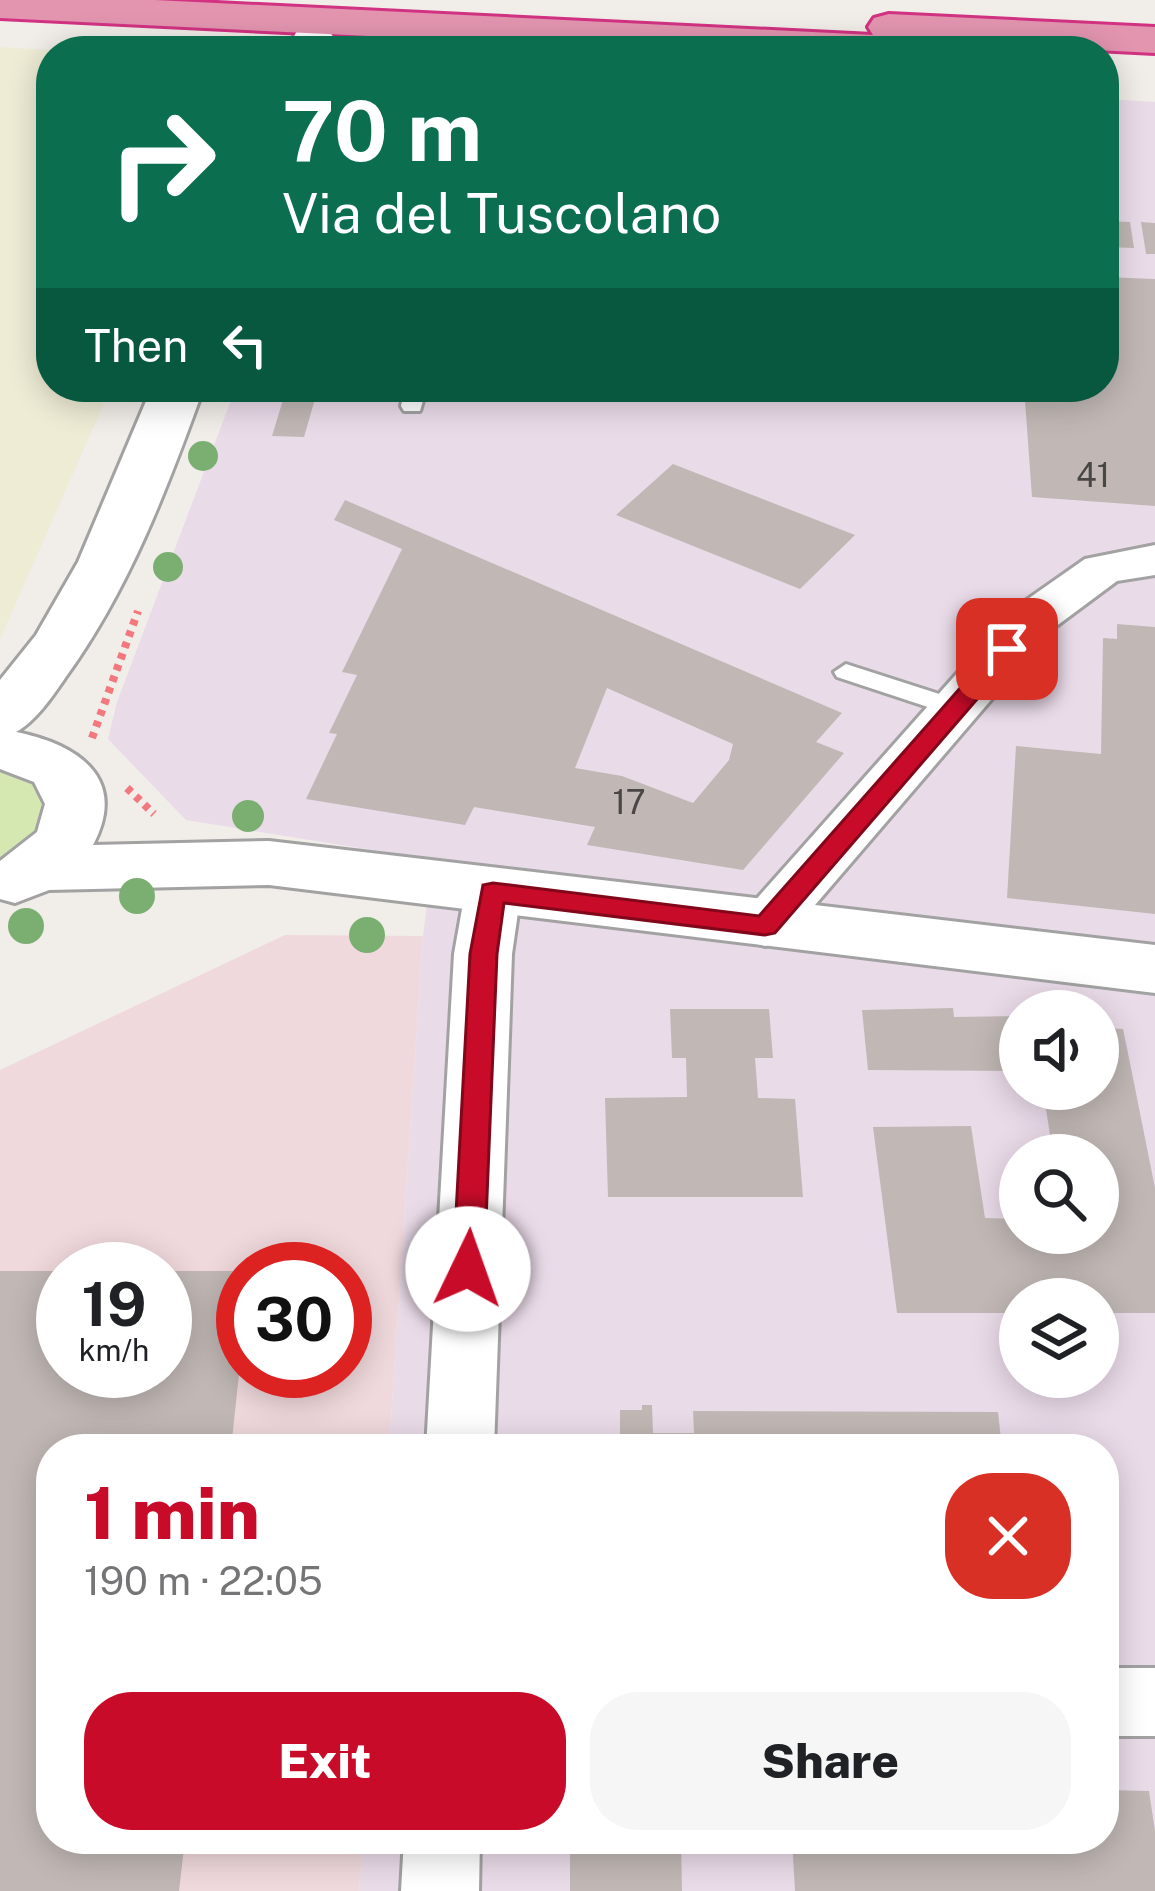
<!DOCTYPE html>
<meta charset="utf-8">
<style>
:root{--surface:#fff;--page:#f6f6f6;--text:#202124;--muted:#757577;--accent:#c70b29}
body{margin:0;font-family:"Public Sans",sans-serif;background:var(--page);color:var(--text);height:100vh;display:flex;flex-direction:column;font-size:45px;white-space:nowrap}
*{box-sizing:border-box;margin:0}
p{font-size:39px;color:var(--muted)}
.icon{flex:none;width:66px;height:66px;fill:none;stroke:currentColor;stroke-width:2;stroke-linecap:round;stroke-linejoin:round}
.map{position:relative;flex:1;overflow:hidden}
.details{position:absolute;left:36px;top:1434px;width:1083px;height:420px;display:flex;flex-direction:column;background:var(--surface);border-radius:48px;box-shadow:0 6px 30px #0003}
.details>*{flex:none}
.top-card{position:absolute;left:36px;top:36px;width:1083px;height:366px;border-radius:48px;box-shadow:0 6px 30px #0003;background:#0b6e4f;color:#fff;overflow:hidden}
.buttons{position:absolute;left:999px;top:990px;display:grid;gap:24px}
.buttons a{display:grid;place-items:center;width:120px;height:120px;border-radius:50%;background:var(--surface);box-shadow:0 6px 30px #0003;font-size:60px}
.speed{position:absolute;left:36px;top:1242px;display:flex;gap:24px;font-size:60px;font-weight:700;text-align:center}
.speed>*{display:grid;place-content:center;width:156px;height:156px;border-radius:50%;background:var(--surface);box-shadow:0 6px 30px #0003;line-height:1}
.speed small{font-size:30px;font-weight:400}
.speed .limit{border:18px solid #d22;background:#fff;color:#111}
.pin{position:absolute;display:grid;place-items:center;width:102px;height:102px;color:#fff;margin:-51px;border-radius:24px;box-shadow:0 6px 18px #0006}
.me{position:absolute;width:132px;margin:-66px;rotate:3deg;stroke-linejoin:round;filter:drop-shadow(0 0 9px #0008)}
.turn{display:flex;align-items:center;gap:42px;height:252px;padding:0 48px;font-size:54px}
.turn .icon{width:156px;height:156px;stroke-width:2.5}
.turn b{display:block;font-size:84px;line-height:102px}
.then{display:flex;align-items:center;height:114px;padding:0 48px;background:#0003;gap:24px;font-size:45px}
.round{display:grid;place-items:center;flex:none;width:126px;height:126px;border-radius:48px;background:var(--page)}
.headline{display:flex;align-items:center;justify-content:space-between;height:204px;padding:0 48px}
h1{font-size:72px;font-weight:800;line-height:90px;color:var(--accent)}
.button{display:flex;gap:24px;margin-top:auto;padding:24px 48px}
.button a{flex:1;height:138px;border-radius:48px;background:var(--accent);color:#fff;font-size:48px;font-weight:800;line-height:138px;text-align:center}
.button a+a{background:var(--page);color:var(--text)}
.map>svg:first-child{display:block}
.commercial{fill:#f0d9dc;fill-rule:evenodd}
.industrial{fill:#eadbe9;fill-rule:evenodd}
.farmland{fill:#eeecd5}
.grass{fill:#d5e8b2}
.building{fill:#c1b8b5;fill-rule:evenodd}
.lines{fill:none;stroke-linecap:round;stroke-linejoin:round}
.service-casing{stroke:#a2a2a2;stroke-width:6}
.minor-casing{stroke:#a2a2a2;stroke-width:6}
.tertiary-casing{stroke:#a2a2a2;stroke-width:6}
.motorway-casing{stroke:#d23282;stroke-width:6}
.path{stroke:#f3787e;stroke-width:8;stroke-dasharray:6 6;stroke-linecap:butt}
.service{fill:#fff;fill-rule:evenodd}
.minor{fill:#fff;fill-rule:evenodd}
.tertiary{fill:#fff;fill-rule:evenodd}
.motorway{fill:#e395b0;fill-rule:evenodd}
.tree{fill:#7baf72}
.route{fill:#c70b29;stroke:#81071b;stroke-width:3}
.labels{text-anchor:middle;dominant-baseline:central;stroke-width:12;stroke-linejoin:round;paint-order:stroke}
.number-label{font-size:33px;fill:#494746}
</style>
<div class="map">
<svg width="1155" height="1891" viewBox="0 0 1155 1891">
<rect width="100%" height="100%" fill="#f1ede8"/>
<path class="commercial" d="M285 935 423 936 389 1449H51V1839H363L359 1891H0V1070ZM63 1269H165V1371H63ZM243 1269H345V1371H243Z"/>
<path class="industrial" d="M1104 99 1155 102V1891H359L363 1839H1104V1449H389L423 936 433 860 186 820 108 739 117 702 236 387H1104ZM1020 1011H1098V1089H1020ZM1020 1155H1098V1233H1020ZM1020 1299H1098V1377H1020Z"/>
<path class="farmland" d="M0 47 66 51H51V387H111L0 639Z"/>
<g class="grass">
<path d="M343 37 626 51H338Z"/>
<path d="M0 770 26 777 49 803 41 836 0 864Z"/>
</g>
<g class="building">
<path d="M1104 221 1130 222 1134 248 1104 247Z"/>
<path d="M1141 222 1155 223V254H1146Z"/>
<path d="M1104 277 1155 279V506L1032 497 1024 387H1104Z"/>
<path d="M663 387H904V400L663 391Z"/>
<path d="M286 390 317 392 304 437 272 436Z"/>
<path d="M673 464 855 535 800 589 616 515Z"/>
<path d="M345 500 842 713 816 742 844 753 743 870 587 845 595 827 474 807 465 825 306 799 337 734 329 733 357 675 342 672 402 549 334 520ZM607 688 733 744 729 760 693 803 622 776 575 768Z"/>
<path d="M1117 624 1155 627V914L1007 898 1016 746 1101 754 1103 638 1117 639Z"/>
<path d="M953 1008 954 1017 1020 1016V1071L868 1070 862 1010Z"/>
<path d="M670 1009H769L773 1058H755L758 1098 795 1099 803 1197H608L605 1098 687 1097 686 1058H672Z"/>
<path d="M1098 1028 1123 1029 1129 1058 1155 1188V1313H1098V1299H1020V1313H897L873 1127 971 1126 985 1218 1020 1219V1233H1098V1155H1053L1043 1089H1098Z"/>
<path d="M0 1271H63V1371H165V1271H243V1337L231 1449H51V1839H185L179 1891H0Z"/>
<path d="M642 1405H652L653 1433H694L693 1411 998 1412 1002 1449H620V1410H642Z"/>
<path d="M1104 1790 1149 1791 1155 1831V1891H795L792 1839H1104Z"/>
<path d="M570 1839H681L682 1891H570Z"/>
</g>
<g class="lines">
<g class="service-casing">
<g id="service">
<path d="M405 387H427L420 411H404L401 406Z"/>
<path d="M846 664 964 702 967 708 955 716 837 677 834 672Z"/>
</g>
</g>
<g class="minor-casing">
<g id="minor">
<path d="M1155 545V575L1117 581 1051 630 785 940 765 946 745 940 737 926 745 912 1015 608 1085 559Z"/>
<path d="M493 873 513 878 521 892 512 954 494 1449H426L454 954 465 892 473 878Z"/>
<rect x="1104" y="1668" width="51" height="68"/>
<path d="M404 1839H480L479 1891H401Z"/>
</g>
</g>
<g class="tertiary-casing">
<g id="tertiary">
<path d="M313 25 328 29 334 38 330 51H286L298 29Z"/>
<path d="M152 387H204C167 489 129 590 65 678 52 697 35 722 16 732 76 744 129 777 93 845L269 841 1155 945V993L269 885 49 890 15 903 0 899V861L37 832 45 804 34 782 0 769V680L36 635 78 562Z"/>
</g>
</g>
<g class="motorway-casing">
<path id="motorway" d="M0 0H155L873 35 868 27 874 18 889 14 1155 27V53L954 43 960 51H677L0 18Z"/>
</g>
<g class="path">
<path d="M92 738 138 611"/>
<path d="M127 788 154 814"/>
</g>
<use href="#service" class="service"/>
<use href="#minor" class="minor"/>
<use href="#tertiary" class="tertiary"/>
<use href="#motorway" class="motorway"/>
</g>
<g class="tree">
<circle cx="203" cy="456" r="15"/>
<circle cx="168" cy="567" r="15"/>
<circle cx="248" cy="816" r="16"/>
<circle cx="137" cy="896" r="18"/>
<circle cx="26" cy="926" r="18"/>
<circle cx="367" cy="935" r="18"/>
</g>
<path class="route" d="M1007 641 1019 649 1016 654 775 933 765 935 504 903 497 954 484 1269 479 1278H457L453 1269 470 954 483 885 493 883 759 916 999 644Z"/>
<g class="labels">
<g class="number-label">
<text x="1093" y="475">41</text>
<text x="629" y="802">17</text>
</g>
</g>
</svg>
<div class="buttons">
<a><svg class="icon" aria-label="sound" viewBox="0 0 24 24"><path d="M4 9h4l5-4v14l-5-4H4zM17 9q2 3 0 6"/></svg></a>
<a><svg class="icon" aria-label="search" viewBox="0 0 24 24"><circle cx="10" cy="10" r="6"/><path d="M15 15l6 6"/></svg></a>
<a><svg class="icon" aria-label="layers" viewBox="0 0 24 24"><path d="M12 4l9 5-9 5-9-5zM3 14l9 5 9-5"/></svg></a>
</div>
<div class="speed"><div>19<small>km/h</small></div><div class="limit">30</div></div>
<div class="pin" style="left:1007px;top:649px;background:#d93025"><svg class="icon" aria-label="arrive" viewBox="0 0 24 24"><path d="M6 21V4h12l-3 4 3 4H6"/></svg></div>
<svg class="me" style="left:468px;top:1269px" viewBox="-20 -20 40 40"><circle r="19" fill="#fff"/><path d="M0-13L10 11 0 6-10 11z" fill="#c70b29"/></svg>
<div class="top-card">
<div class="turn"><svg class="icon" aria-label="right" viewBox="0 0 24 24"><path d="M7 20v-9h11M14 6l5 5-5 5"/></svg><div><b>70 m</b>Via del Tuscolano</div></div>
<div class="then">Then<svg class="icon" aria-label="left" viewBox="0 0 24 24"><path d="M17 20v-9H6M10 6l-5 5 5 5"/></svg></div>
</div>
<section class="details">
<div class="headline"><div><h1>1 min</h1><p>190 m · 22:05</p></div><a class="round" style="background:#d93025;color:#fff"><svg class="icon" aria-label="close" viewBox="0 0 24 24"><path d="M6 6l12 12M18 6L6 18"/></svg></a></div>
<div class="button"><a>Exit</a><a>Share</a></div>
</section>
</div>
